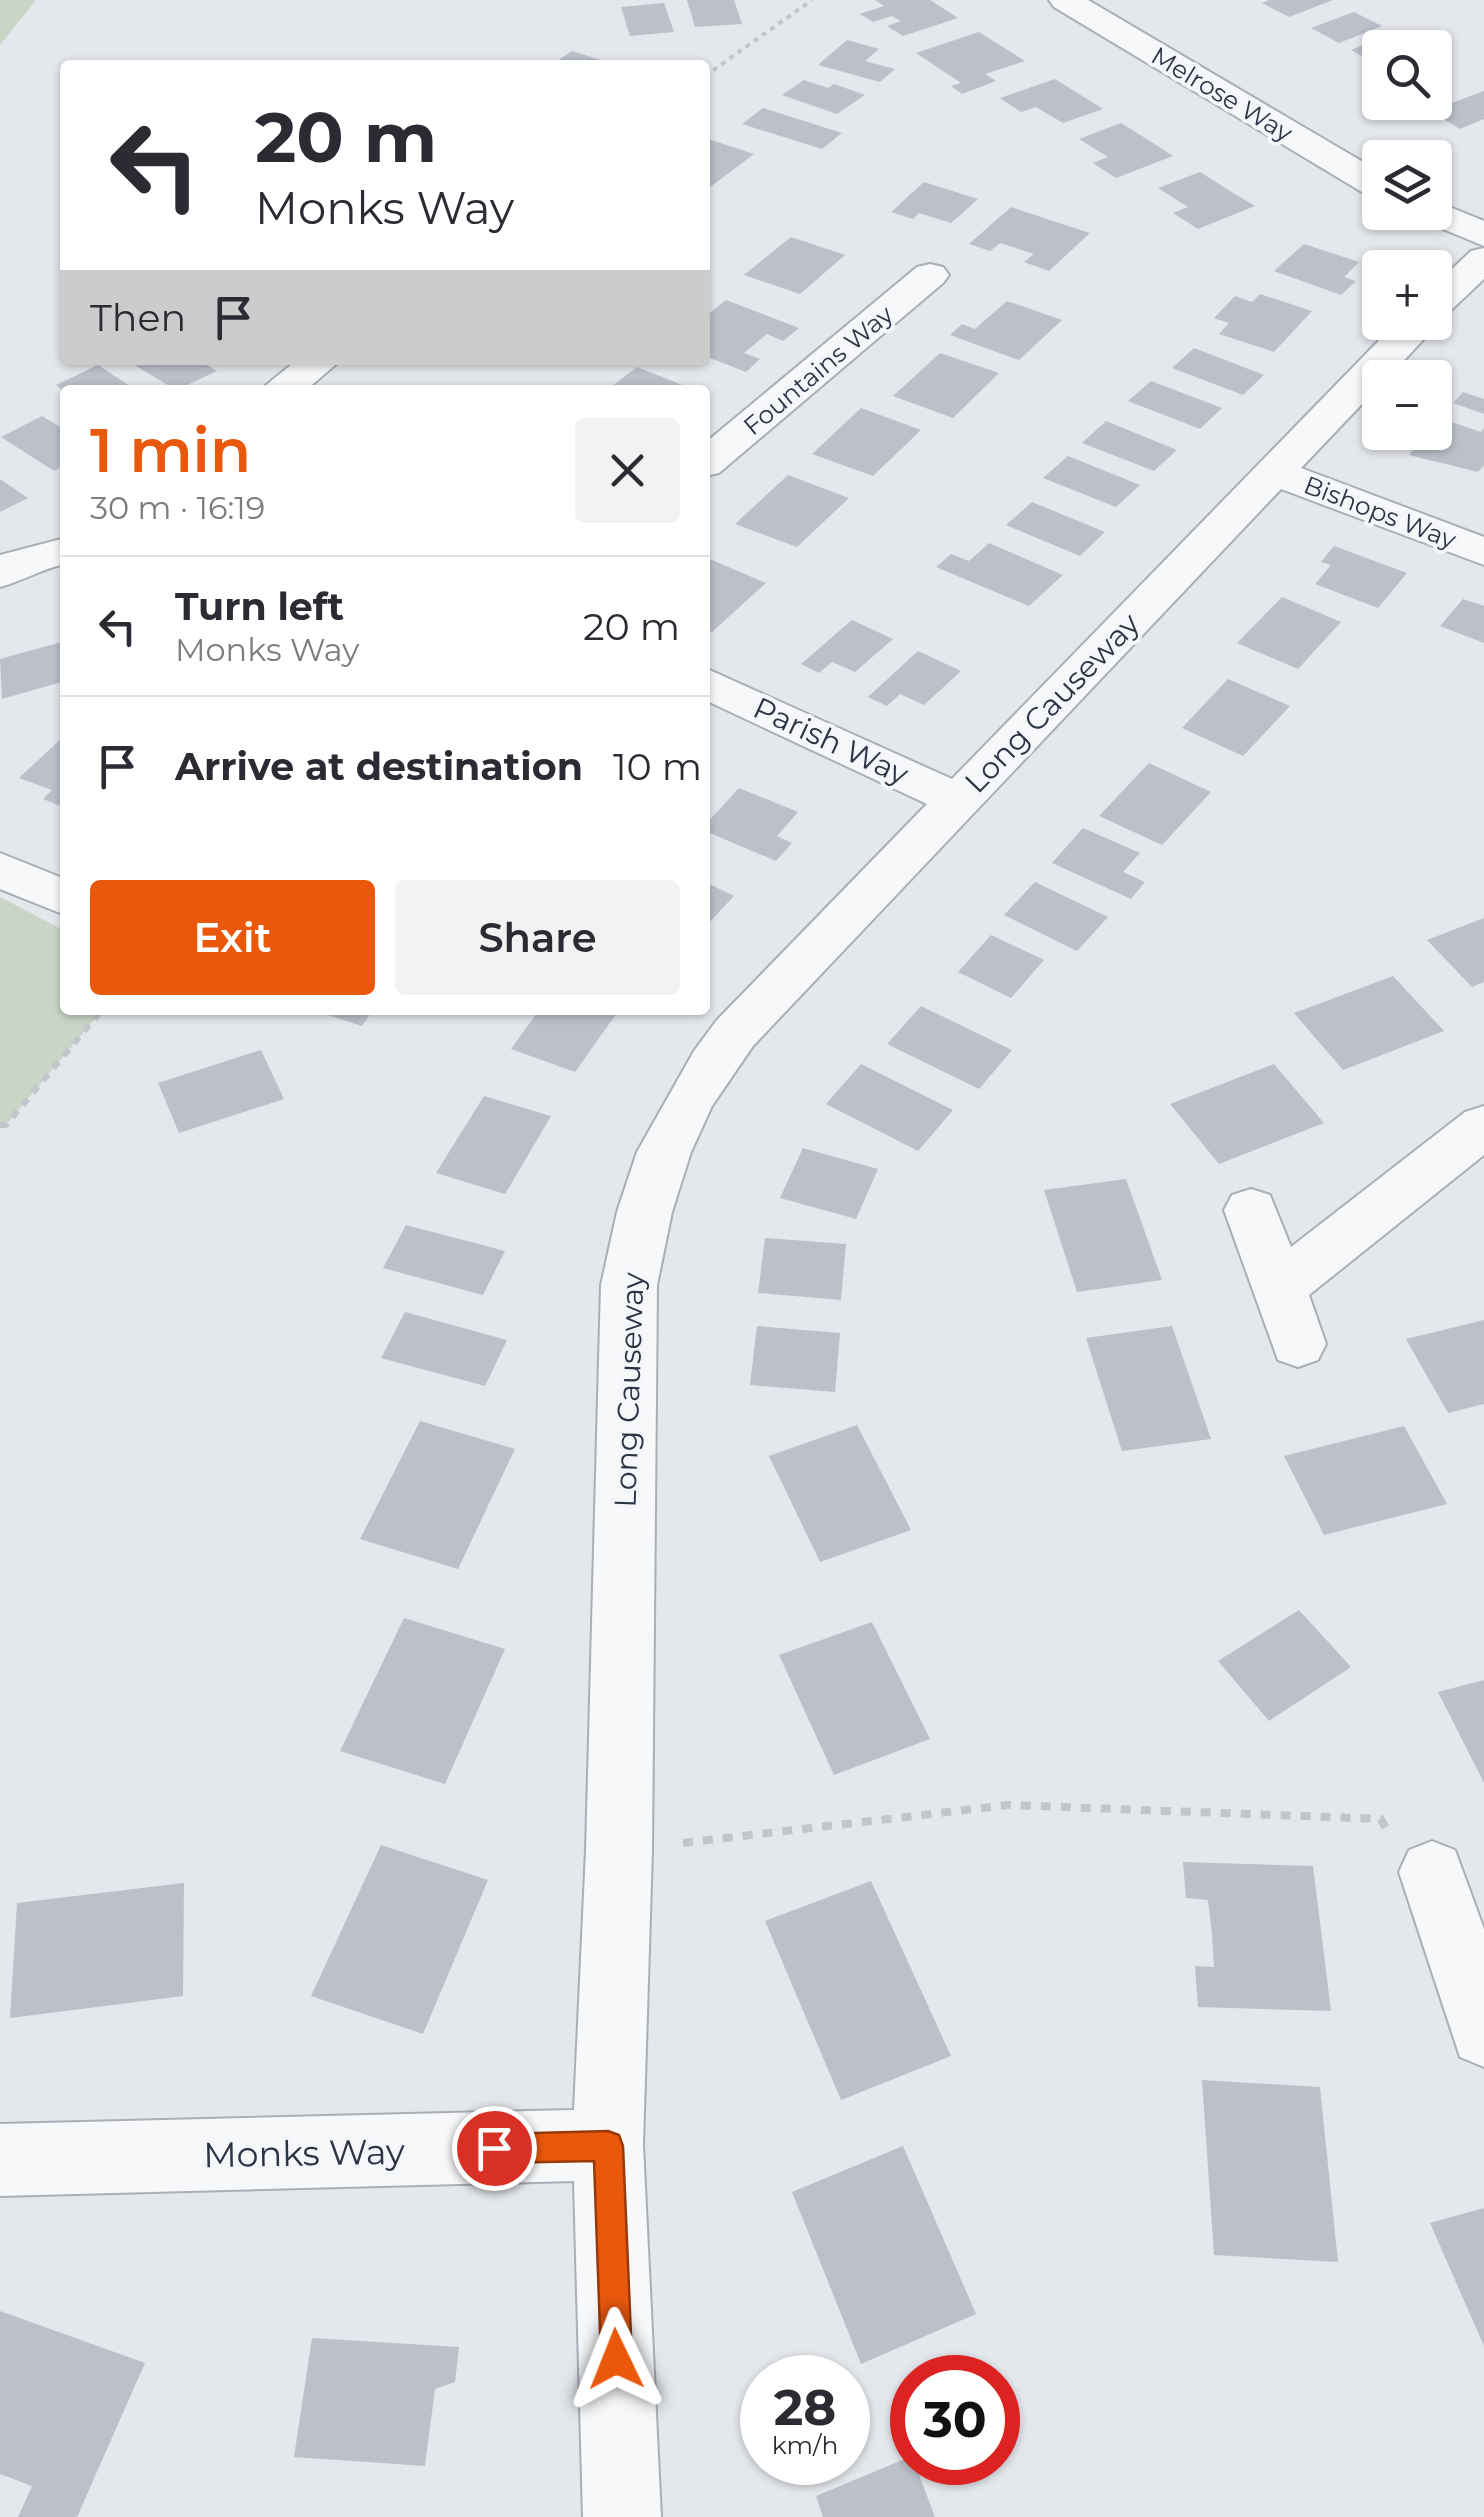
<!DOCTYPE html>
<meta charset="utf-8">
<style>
:root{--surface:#fff;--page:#f2f2f3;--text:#2b2b33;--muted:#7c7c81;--line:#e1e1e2;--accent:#ea580c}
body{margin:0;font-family:Montserrat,sans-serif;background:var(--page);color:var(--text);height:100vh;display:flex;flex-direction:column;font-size:38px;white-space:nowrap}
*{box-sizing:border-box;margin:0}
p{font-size:32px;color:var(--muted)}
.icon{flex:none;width:55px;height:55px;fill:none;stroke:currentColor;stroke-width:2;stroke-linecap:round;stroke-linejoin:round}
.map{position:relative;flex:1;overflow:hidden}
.sheet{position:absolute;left:60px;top:385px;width:650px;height:630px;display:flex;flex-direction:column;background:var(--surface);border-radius:10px;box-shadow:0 2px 8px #0004}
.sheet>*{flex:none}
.hud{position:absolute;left:60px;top:60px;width:650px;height:305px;border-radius:10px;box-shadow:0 2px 8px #0004;background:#fff;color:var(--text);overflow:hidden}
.tools{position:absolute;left:1362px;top:30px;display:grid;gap:20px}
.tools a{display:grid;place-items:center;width:90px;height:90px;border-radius:10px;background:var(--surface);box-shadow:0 2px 8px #0004;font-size:50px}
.speed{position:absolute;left:740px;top:2355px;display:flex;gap:20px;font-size:50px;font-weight:700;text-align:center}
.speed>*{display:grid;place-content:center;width:130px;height:130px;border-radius:50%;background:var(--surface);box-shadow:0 2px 8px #0004;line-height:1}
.speed small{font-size:25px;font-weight:400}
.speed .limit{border:15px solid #d22;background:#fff;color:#111}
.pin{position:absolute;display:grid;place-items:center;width:85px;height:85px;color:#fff;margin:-42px;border:5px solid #fff;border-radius:50%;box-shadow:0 2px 10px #0007}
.me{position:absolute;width:110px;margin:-55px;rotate:358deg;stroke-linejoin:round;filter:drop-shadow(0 0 8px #0008)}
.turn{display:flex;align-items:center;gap:35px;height:210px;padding:0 30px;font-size:45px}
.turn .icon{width:130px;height:130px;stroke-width:2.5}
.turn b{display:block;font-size:70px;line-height:85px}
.then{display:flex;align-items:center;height:95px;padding:0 30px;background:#0003;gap:20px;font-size:38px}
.round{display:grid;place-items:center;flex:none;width:105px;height:105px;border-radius:10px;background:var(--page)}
.headline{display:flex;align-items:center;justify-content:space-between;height:170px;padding:0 30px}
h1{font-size:60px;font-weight:600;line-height:75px;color:var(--accent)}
.button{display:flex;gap:20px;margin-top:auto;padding:20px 30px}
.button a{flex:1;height:115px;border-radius:10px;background:var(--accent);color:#fff;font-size:40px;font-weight:600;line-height:115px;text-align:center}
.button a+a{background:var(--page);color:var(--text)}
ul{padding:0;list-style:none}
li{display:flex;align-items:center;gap:30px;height:140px;padding:0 30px;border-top:2px solid var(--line)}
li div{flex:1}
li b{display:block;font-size:38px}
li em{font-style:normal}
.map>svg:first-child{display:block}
.green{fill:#c9d6c5}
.building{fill:#bbc0ca}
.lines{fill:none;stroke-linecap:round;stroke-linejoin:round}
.minor-casing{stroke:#a9aeb7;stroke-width:4}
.path-far2{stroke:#c2c5cb;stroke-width:4;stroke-dasharray:5 5;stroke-linecap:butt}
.path-far1{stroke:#c2c5cb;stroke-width:6;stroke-dasharray:8 8;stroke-linecap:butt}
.path{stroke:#c2c5cb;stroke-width:8;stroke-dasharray:10 10;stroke-linecap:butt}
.minor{fill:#f7f8fa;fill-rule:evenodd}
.route{fill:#ea580c;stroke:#983908;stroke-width:2.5}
.labels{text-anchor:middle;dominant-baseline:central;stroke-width:8;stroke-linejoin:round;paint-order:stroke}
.far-street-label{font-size:25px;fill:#2b3445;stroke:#f4f6f9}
.street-label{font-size:30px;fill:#2b3445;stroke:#f4f6f9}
.near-street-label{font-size:35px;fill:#2b3445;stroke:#f4f6f9}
</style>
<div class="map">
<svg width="1484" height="2517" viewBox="0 0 1484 2517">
<rect width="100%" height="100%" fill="#e4e7ec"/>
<g class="green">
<path d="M0 0H36L0 45Z"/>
<path d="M0 897 65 931V1010H102L6 1125H0Z"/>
</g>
<g class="building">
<path d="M687 0H734L742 24 695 27Z"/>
<path d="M875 0H930L958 18 903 36 887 26 901 21 892 16 873 22 860 14 884 6Z"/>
<path d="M1269 0H1333L1289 17 1262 3Z"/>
<path d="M664 3 674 32 630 36 621 7Z"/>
<path d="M1354 12 1382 26 1339 43 1311 28Z"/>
<path d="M979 32 1025 61 985 74 996 81 962 94 951 86 961 83 916 53Z"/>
<path d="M1394 33 1420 48H1380V66L1351 50Z"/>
<path d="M847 40 879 49 865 61 895 69 880 82 818 65Z"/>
<path d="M572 51 613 64V65H551Z"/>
<path d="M1055 79 1103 109 1063 123 1036 107 1021 112 1000 98Z"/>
<path d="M804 80 828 88 834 84 865 95 837 114 782 95Z"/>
<path d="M1484 91V119L1460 129 1430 111Z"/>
<path d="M763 108 842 133 822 149 742 124Z"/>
<path d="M1121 123 1150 141 1173 156 1116 178 1093 163 1108 157 1079 139Z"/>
<path d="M705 138 754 154 705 191Z"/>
<path d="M1200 172 1230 191 1255 206 1198 229 1173 213 1188 207 1158 188Z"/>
<path d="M924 182 978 199 951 223 919 213 913 219 891 212Z"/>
<path d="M1011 207 1050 220 1090 233 1049 271 1024 262 1034 254 1000 243 990 251 969 244Z"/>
<path d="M791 237 845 255 800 294 744 275Z"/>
<path d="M1304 244 1359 262 1344 277 1356 281 1341 295 1274 271Z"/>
<path d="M1260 294 1312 311 1274 352 1219 334 1229 323 1214 318 1235 296 1252 302Z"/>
<path d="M726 300 799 328 783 341 767 334 744 353 760 359 746 372 705 356V317Z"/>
<path d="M1007 301 1062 320 1019 360 950 335 962 324 975 329Z"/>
<path d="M1194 348 1264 375 1243 395 1172 368Z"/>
<path d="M940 353 999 373 953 418 893 396Z"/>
<path d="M126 360H198L217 371 176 390Z"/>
<path d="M98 365 136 390 65 392 56 385Z"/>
<path d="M637 367 695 390H607Z"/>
<path d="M1151 381 1222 408 1200 429 1128 401Z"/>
<path d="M1463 392 1484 399V414L1453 403Z"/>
<path d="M861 408 921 430 873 476 812 454Z"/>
<path d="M42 416 65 430V465L54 471 1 437Z"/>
<path d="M1439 418 1481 432 1484 428V465L1478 472 1409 455 1427 432H1435Z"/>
<path d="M1106 421 1177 450 1154 471 1082 443Z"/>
<path d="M1068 456 1140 485 1116 507 1043 478Z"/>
<path d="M788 475 849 498 797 547 735 524Z"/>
<path d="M0 479 28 498 0 512Z"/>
<path d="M1032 502 1105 532 1080 556 1006 525Z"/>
<path d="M989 543 1063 575 1029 606 936 567 951 554 969 561Z"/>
<path d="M1334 546 1407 573 1378 608 1315 584 1331 565 1321 562Z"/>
<path d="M705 557 766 583 712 632 705 628Z"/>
<path d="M1282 597 1341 622 1298 669 1237 643Z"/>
<path d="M1463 599 1484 606V643L1440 626Z"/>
<path d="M852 620 893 639 855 672 832 662 819 673 801 664Z"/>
<path d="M65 641V681L2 699 0 659Z"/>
<path d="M918 651 961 671 924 705 900 694 887 706 868 697Z"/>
<path d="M1228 679 1290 706 1243 756 1182 728Z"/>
<path d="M65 735V808L43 799 52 790 19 778Z"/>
<path d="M1149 763 1211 792 1162 845 1099 816Z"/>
<path d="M739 788 798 812 777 836 792 843 776 861 705 831V825Z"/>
<path d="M1083 828 1140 853 1123 872 1145 882 1131 899 1052 863Z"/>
<path d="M705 882 734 896 705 927Z"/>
<path d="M1035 882 1108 917 1077 951 1004 915Z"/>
<path d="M1484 918V982L1472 987 1427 940Z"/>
<path d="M991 935 1044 960 1011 998 958 972Z"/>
<path d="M1393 976 1444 1031 1343 1070 1294 1013Z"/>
<path d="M921 1006 1012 1050 979 1089 887 1044Z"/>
<path d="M312 1010H373L362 1026Z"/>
<path d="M539 1010H619L575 1072 511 1049Z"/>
<path d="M261 1050 284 1099 179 1133 158 1083Z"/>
<path d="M861 1064 953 1110 918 1151 826 1104Z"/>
<path d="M1274 1064 1324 1123 1219 1164 1170 1104Z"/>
<path d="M484 1096 551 1116 505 1194 436 1173Z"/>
<path d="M803 1148 878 1169 856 1219 780 1198Z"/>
<path d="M1126 1179 1162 1280 1077 1292 1044 1190Z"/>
<path d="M406 1225 505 1251 483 1295 383 1268Z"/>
<path d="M765 1238 846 1244 841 1300 758 1293Z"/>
<path d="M405 1312 507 1340 485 1386 381 1358Z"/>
<path d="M1484 1320V1404L1448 1413 1406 1339Z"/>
<path d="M757 1326 840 1333 835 1392 750 1385Z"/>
<path d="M1172 1326 1211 1439 1122 1451 1086 1338Z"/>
<path d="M420 1421 515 1449 458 1569 360 1539Z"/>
<path d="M857 1425 911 1530 820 1562 769 1456Z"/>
<path d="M1404 1426 1447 1504 1324 1535 1284 1456Z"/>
<path d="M1299 1610 1351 1667 1269 1721 1218 1661Z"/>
<path d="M404 1618 505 1649 445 1784 340 1751Z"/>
<path d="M872 1622 930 1739 834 1775 779 1655Z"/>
<path d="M1484 1680V1783L1438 1692Z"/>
<path d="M381 1845 488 1880 423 2034 311 1996Z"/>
<path d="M1183 1862 1313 1866 1331 2011 1198 2007 1195 1966 1214 1967 1212 1934 1208 1900 1186 1898Z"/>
<path d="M871 1881 951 2056 841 2100 765 1921Z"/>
<path d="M184 1883 183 1996 10 2018 17 1903Z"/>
<path d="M1202 2080 1320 2087 1338 2262 1214 2255Z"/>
<path d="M903 2146 976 2314 861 2364 792 2192Z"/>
<path d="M1484 2208V2346L1430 2223Z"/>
<path d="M0 2311 145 2363 77 2517H18L32 2486 0 2474Z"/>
<path d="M312 2338 459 2347 455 2382 435 2389 425 2466 294 2457Z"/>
<path d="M912 2456 935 2517H823L816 2496Z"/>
</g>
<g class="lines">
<g class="minor-casing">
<g id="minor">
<path d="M1049 0H1088L1380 172V198L1367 195 1054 7Z"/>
<path d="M1435 201 1484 221V246L1421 220 1416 212H1435Z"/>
<path d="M1484 248V279L1448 313 1435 316V285L1471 251Z"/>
<path d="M930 264 943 267 949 275 943 283 719 473 705 476V443L917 267Z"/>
<path d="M1435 318 1438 322 1432 330 1388 378H1380V385L1301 468 1484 537V565L1281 489 753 1046 712 1106 691 1152 672 1212 657 1285 652 1850 643 2145 661 2517H583L574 2181 0 2196V2124L574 2110 586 1850 601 1285 617 1212 637 1152 694 1051 717 1020 927 804 705 700V668L952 779 1397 322H1435Z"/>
<path d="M297 360H341L306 390H260Z"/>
<path d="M65 538V564C41 569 23 581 0 587V555Z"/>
<path d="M0 853 65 879V915L0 889Z"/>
<path d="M1484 1106V1155L1309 1295 1326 1344 1318 1360 1298 1367 1278 1360 1224 1210 1232 1195 1251 1189 1270 1195 1291 1247 1465 1112Z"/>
<path d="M1432 1841 1455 1850 1484 1929V2067L1460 2057 1399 1872 1409 1850Z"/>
</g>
</g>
<path class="path-far2" d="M705 76 812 0"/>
<path class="path-far1" d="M0 1125H6L102 1010"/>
<path class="path" d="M683 1843 1008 1805 1381 1819 1386 1829"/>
<use href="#minor" class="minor"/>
</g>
<path class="route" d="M608 2131 619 2135 623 2146 632 2359 627 2370 616 2374 605 2370 601 2359 594 2161 494 2163 484 2159 480 2148 484 2138 494 2134Z"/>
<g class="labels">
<g class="far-street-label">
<text transform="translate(1222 94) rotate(31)">Melrose Way</text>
<text transform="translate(818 370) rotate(-40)">Fountains Way</text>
<text transform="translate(1380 512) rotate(21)">Bishops Way</text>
</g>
<g class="street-label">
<text transform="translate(1052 703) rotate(-46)">Long Causeway</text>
<text transform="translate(831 741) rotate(25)">Parish Way</text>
<text transform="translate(629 1390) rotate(-88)">Long Causeway</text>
</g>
<g class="near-street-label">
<text transform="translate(304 2153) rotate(-1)">Monks Way</text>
</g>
</g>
</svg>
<div class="tools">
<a><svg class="icon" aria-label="search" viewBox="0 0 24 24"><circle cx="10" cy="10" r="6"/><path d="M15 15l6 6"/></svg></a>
<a><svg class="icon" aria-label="layers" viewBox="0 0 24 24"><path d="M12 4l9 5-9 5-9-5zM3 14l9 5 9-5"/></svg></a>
<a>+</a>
<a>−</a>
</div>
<div class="speed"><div>28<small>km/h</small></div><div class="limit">30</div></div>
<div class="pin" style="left:494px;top:2148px;background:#d93025"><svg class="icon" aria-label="arrive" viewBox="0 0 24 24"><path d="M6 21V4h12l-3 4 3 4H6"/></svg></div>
<svg class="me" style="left:616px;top:2359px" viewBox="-20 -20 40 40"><path d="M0-17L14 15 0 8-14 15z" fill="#ea580c" stroke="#fff" stroke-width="4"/></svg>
<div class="hud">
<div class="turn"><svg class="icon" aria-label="left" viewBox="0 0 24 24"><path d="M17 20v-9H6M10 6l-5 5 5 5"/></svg><div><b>20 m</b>Monks Way</div></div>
<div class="then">Then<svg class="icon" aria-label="arrive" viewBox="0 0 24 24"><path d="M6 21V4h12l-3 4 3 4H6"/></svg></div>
</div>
<section class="sheet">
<div class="headline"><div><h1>1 min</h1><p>30 m · 16:19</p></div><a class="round"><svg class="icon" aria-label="close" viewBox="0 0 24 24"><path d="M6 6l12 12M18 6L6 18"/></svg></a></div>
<ul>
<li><svg class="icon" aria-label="left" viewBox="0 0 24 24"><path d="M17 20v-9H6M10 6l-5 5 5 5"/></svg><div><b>Turn left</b><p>Monks Way</p></div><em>20 m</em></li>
<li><svg class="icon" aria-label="arrive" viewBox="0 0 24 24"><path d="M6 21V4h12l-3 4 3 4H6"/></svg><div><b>Arrive at destination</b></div><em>10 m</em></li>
</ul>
<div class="button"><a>Exit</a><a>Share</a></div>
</section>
</div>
